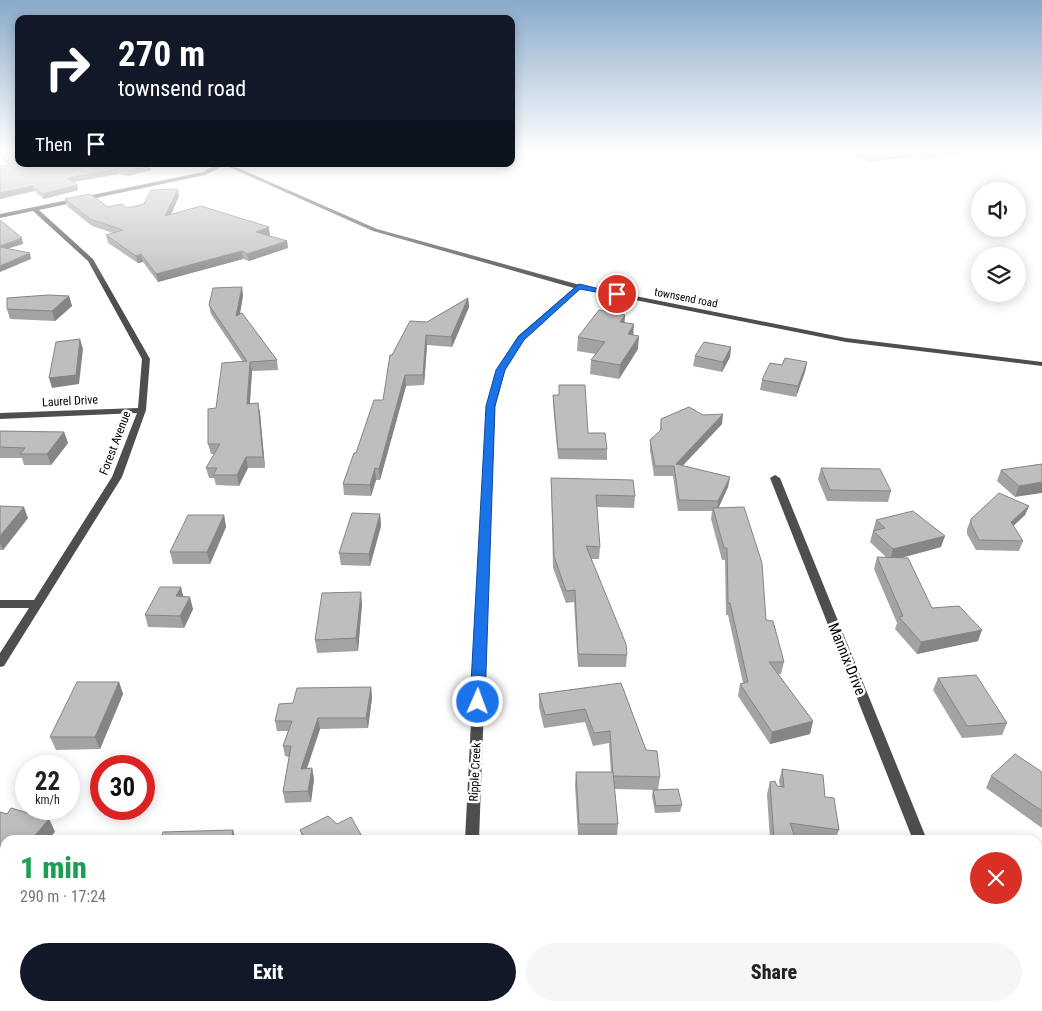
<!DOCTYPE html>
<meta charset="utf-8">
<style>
:root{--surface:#fff;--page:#f6f6f6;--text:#222;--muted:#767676;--accent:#111827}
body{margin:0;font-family:"Roboto Condensed",sans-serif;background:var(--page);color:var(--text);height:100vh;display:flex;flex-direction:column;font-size:19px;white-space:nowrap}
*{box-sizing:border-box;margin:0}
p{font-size:16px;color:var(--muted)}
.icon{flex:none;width:28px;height:28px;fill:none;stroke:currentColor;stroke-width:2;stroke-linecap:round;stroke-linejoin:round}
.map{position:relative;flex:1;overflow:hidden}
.panel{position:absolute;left:0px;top:835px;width:1042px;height:176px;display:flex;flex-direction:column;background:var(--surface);border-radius:15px 15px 0 0;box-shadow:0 2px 12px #0003}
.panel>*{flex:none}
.guide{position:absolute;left:15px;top:15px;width:500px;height:152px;border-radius:10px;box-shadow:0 2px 12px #0003;background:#111827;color:#fff;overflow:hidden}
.tools{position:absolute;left:971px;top:182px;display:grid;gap:10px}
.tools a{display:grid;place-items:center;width:55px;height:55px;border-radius:50%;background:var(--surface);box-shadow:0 2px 12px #0003;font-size:25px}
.speed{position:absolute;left:15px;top:755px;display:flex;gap:10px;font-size:25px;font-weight:700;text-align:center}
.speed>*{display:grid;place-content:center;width:65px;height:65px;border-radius:50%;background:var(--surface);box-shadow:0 2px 12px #0003;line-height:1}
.speed small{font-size:12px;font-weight:400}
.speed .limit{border:8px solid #d22;background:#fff;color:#111}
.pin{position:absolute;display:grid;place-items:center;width:42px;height:42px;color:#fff;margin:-21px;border:2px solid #fff;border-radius:50%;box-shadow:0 1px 5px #0007}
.me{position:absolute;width:55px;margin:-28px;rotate:2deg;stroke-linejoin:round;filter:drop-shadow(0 0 4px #0008)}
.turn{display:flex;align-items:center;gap:18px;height:105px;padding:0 20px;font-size:22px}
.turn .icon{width:65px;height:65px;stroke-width:2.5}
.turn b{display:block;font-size:35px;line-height:42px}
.then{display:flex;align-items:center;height:48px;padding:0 20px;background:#0003;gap:10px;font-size:19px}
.round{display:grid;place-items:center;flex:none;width:52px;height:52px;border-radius:26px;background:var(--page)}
.summary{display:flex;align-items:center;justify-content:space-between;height:85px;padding:0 20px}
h1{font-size:30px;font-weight:800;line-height:38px;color:#1e9e55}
.primary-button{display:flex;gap:10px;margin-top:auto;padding:10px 20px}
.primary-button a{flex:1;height:58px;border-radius:30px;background:var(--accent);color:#fff;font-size:20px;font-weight:800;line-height:58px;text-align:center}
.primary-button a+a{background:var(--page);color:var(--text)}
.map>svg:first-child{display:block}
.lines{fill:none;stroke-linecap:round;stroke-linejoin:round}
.path{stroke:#707070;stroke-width:5;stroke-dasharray:2 4;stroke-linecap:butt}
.minor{fill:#4e4e4e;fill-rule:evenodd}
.wall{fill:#a3a3a3}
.shaded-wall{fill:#858585}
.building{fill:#bebebe;stroke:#858585}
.route{fill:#1a73e8;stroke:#114b97}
.labels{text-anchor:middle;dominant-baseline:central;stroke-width:5;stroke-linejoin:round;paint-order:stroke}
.far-street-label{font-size:11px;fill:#000;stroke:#fff}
.street-label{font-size:12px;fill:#000;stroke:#fff}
.near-street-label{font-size:15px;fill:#000;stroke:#fff}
</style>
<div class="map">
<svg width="1042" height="1011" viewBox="0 0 1042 1011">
<rect width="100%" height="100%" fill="#fff"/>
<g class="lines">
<path class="path" d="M310 1011 320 1006"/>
<g class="minor">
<path d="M217 164H229L377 229 580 285 846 338 1042 362V366L846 342 580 289 524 339 505 370 495 407 479 840H465L487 407 497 370 518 336 574 288 373 231 222 164 218 169 205 175 39 210 93 259 150 359 146 410 122 477 4 666 0 667V653L29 608H0V600H34L112 477 137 413 0 419V413L138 408 142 359 88 261 33 211 0 218V214L203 172Z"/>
<path d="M775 475 780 478 927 840H913L770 478Z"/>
<path d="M444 1006H462L461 1011H443Z"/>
<path d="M977 1006H995L997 1011H979Z"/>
</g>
</g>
<g class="wall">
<path d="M0 151 150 165 151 170 128 176 118 174 73 182 77 185 78 190 44 199 34 191 0 199V166L7 165 0 157Z"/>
<path d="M845 151H970V153L923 158 918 156 868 162Z"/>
<path d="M179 196 171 215 270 235H268L287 241 288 248 249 261 243 259 158 282 143 262 138 263 108 243 106 235 113 233 92 226 67 206 65 199 108 207 127 208Z"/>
<path d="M243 295 240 314 277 360 278 370 252 371 250 404 258 403 260 413 265 468H248L239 486 216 485 214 478H209L206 468 214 454H211L208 444 216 408 243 362 211 314 209 305Z"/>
<path d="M69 296 72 306 55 321 10 319 7 309Z"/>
<path d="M468 298 469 307 452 347 427 345 424 385 406 386 380 480H376L371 496 344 495 343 484 356 453 383 400 392 355 427 322Z"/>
<path d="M625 315 624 323 633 335 638 349 619 379 590 374 591 360 596 354 577 351 578 337Z"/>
<path d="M731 347 730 357 722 372 693 366 695 356Z"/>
<path d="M807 362 805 372 796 397 760 390 762 380 782 365Z"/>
<path d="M559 385 588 433 607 449V460L558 459 553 404V395H559Z"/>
<path d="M703 415 722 424 682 466 730 477 728 487 719 507 784 662 781 674H778L813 721 810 734 770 744 738 696 740 684 743 683 728 615H726L725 560H722L711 519 712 511H678L673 476H654L650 450V440L660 431 661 419Z"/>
<path d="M0 431 64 432 68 443 51 465H24L22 458H0Z"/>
<path d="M1042 464 1015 497 997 481 1001 470Z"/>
<path d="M821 468 891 491 888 502 827 501 818 479Z"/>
<path d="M551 478 635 496 634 508 597 507 600 547 599 559H591L627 655 626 667H578L574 602 566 603 553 568Z"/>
<path d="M0 506 28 518 3 550H0Z"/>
<path d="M1029 506 1025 515 1013 526 1023 541 1019 551 976 550 967 534V529L971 519Z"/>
<path d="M380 514 381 526 370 566 341 565 339 553Z"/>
<path d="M224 515 226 527 210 564H173L170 552Z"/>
<path d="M876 520 941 547 900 558 932 608 978 641 917 654 895 629 897 623 874 569 877 557H886L870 542Z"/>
<path d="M181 587 183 597 193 609 184 628 148 627 145 615Z"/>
<path d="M362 604 358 651 317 653 315 640Z"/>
<path d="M938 678 1007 723 1002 735 962 738 933 690Z"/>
<path d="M119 682 123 694 100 749 56 750 50 737Z"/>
<path d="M621 683 646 750 660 777 658 790 614 789 618 824 617 836H578L575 785 576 772H611L609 743 593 746 585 722 544 728 539 707V694Z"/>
<path d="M371 687 372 698 368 728 320 729 307 768H312L314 779 311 802 285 803 283 792 289 757 285 756 283 746 288 731H277L275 721 293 703Z"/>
<path d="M782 769 825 797 839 830 835 840H823L794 836 796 840H770L767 794 770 782 777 786H780L779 781Z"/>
<path d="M1042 772V828L986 788 991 776Z"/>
<path d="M653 790 682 805 680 812 655 813 652 796Z"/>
<path d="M0 812 7 814 49 819 55 832 5 840V873L0 872Z"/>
<path d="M337 824 364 840H303L300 830Z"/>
</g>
<g class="shaded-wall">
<path d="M919 151 918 156 868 162 869 156Z"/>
<path d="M946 151H970V153L923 158 925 153Z"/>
<path d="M150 165 151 170 128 176 127 171Z"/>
<path d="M117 169 118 174 69 183 67 178Z"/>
<path d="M77 185 78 190 44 199 43 194Z"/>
<path d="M32 186 34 191 0 199V193Z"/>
<path d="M178 189 179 196 167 223 165 216Z"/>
<path d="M269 227 270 235 257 239 256 232Z"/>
<path d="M22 238 23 244 0 251V246Z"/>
<path d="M287 241 288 248 249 261 247 254Z"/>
<path d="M242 251 243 259 158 282 156 274Z"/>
<path d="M30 253 31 259 0 272V266Z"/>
<path d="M141 254 143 262 138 263 136 256Z"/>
<path d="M242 287 243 295 238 325 236 316Z"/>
<path d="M69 296 72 306 55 321 52 311Z"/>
<path d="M468 298 469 307 452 347 451 337Z"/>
<path d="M625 315 624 328 620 322Z"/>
<path d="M634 324 633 338 628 334Z"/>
<path d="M426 335 427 345 424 385 423 375Z"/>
<path d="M639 336 638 349 619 379 620 365Z"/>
<path d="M80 339 83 349 79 384 52 388 49 378Z"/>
<path d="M731 347 730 357 722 372 723 362Z"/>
<path d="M250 362 252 371 249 414 247 404Z"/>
<path d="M807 362 805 372 796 397 798 386Z"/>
<path d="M405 375 406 386 380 480 379 469Z"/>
<path d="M258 403 260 413 265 468 263 457Z"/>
<path d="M723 414 722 424 675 474 676 464Z"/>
<path d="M64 432 68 443 51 465 47 454Z"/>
<path d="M246 457 248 468 239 486 237 475Z"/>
<path d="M375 468 376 480 371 496 370 485Z"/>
<path d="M730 477 728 487 717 511 718 501Z"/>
<path d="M1042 482V493L1015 497 1019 486Z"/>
<path d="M1029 506 1025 515 1007 532 1011 522Z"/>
<path d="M24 507 28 518 3 550 0 543V536Z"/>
<path d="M380 514 381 526 370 566 369 554Z"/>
<path d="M224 515 226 527 210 564 207 552Z"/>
<path d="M945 536 941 547 890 561 893 549Z"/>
<path d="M181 587 184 600 176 596Z"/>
<path d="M361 592 362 604 358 651 356 638Z"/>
<path d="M190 597 193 609 184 628 180 616Z"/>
<path d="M982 630 978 641 917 654 921 642Z"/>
<path d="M119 682 123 694 100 749 95 737Z"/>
<path d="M371 687 372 698 368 728 366 718Z"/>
<path d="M318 718 320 729 303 780 301 769Z"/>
<path d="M813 721 810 734 770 744 772 732Z"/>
<path d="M312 768 314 779 311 802 308 791Z"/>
<path d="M49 819 55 832 48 840H31Z"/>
<path d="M233 830 236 840H231Z"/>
</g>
<g class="building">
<path d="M0 151H19V164H148L150 165 127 171 117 169 67 178 77 185 43 194 32 186 0 193V166L10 164 0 154Z"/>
<path d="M858 151H919L869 156Z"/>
<path d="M920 151H946L925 153Z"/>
<path d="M178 189 165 216 201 206 269 227 256 232 287 241 247 254 242 251 156 274 141 254 136 256 106 235 123 230 90 219 65 199 90 194 108 207 122 204 127 208 144 204 151 190Z"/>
<path d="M0 220 22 238 0 246Z"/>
<path d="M0 247 30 253 0 266Z"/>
<path d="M242 287 236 316 242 313 277 360 250 362 247 404 258 403 263 457H246L237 475H213L217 468H206L220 444H208V409L216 408 222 363 247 361 209 305 213 288Z"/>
<path d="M48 295 69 296 52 311 7 309V298Z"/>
<path d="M468 298 451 337 426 335 423 375H405L379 469 375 468 370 485 343 484 354 453H356L374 400H383L390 355H392L410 321 427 322Z"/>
<path d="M599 310 625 315 620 322 634 324 628 334 639 336 620 365 591 360 605 342 578 337Z"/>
<path d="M80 339 76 375 49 378 56 342Z"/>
<path d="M704 342 731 347 723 362 695 356Z"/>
<path d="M785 358 807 362 798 386 762 380 770 363 782 365Z"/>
<path d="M559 385H585L588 433H605L607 449H558L553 395H559Z"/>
<path d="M689 407 703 415 723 414 676 464 730 477 718 501 679 500 674 466H655L650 440 661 430V419Z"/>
<path d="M0 431 64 432 47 454H20L25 448 0 447Z"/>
<path d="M1042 464V482L1019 486 1001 470Z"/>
<path d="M821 468 880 469 891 491 830 490Z"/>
<path d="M551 478 633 480 635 496 596 495 600 547 586 546 626 644 627 655 578 654 575 590 566 591 554 556Z"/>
<path d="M999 493 1029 506 1011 522 1023 541 979 540 971 524V519Z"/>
<path d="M0 506 24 507 0 536Z"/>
<path d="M744 507 762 563 766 620 773 621 784 662H769L813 721 772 732 740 684 748 682 730 603H728L727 548H724L713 508Z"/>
<path d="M913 511 945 536 893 549 873 531 885 528 876 520Z"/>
<path d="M352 513 380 514 369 554 339 553Z"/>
<path d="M188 515H224L207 552H170Z"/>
<path d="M877 557 908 558 932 608 959 606 982 630 921 642 899 617 903 616Z"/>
<path d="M160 587H181L176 596 190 597 180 616 145 615Z"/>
<path d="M361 592 356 638 315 640 322 593Z"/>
<path d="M976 675 1007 723 967 726 938 678Z"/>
<path d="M77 682H119L95 737H50Z"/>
<path d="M621 683 646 750 657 751 660 777 613 776 610 731 594 733 585 709 545 715 539 694Z"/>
<path d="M371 687 366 718H318L301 769 312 768 308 791 283 792 291 746H283L292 721H275L279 704 293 703 297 688Z"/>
<path d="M1015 754 1042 772V811L991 776Z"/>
<path d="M782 769 823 775 825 797 834 798 839 830 790 823 796 840H774L770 782 775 781 777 786 784 787Z"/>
<path d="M576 772H613L618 824H579Z"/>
<path d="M678 789 682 805 656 806 653 790Z"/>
<path d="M11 808 49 819 31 840H5V862L0 861V812L7 814Z"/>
<path d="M328 816 337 824 351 817 364 840H306L300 830Z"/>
<path d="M233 830 231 840H127L128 837 161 839 163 832Z"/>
</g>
<linearGradient id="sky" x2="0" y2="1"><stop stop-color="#89aaca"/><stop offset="0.52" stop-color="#fff"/><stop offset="1" stop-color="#fff" stop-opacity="0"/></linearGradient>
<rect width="1042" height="292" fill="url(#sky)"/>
<path class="route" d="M579 284 621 294 617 296 580 289 524 340 505 370 495 406 485 702 483 706 478 708 472 706 470 702 486 406 496 370 518 337Z"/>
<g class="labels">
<g class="far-street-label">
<text transform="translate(686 298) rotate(11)">townsend road</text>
</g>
<g class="street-label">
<text transform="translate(70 401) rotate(-3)">Laurel Drive</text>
<text transform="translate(115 443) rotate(-69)">Forest Avenue</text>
<text transform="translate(475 772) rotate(-87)">Ripple Creek</text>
</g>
<g class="near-street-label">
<text transform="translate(847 659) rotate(68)">Mannix Drive</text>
</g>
</g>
</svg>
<div class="tools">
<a><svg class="icon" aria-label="sound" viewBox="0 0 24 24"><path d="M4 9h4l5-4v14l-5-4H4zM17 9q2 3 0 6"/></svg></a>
<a><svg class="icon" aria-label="layers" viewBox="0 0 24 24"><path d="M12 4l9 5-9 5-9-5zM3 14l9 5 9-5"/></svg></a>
</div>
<div class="speed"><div>22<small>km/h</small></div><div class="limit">30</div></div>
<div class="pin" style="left:617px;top:294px;background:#d93025"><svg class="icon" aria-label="arrive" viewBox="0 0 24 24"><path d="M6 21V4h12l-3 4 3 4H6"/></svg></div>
<svg class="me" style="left:478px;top:702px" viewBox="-20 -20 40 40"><circle r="17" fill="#1a73e8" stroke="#fff" stroke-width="3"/><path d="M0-11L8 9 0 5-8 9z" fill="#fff"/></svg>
<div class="guide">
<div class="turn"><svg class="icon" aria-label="right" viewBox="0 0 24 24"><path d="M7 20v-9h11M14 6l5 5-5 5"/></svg><div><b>270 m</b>townsend road</div></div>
<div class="then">Then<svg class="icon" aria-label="arrive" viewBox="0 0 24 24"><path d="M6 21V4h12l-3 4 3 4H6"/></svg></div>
</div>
<section class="panel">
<div class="summary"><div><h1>1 min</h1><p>290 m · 17:24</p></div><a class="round" style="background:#d93025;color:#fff"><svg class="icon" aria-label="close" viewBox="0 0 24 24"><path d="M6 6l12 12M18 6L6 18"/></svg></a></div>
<div class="primary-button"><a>Exit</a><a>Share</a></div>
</section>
</div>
